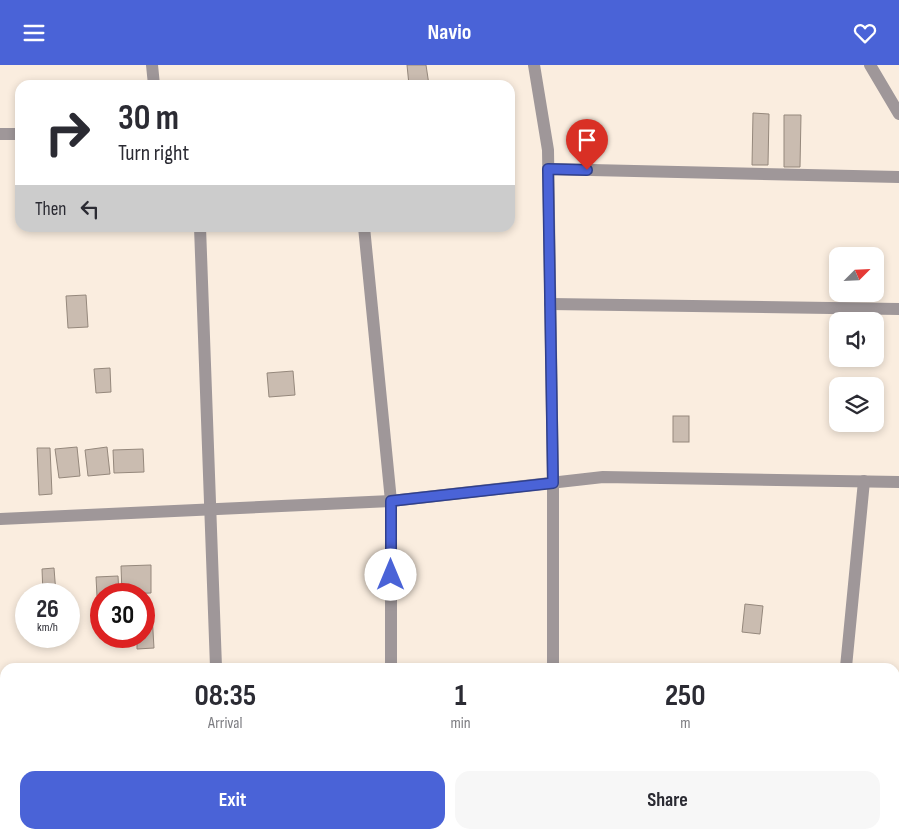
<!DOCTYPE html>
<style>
:root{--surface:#fff;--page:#f7f7f7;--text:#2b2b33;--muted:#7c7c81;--accent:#4a63d7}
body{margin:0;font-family:"Sofia Sans Condensed",sans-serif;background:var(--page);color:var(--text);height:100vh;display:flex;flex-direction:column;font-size:19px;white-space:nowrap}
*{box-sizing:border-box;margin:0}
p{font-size:16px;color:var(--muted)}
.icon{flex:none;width:28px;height:28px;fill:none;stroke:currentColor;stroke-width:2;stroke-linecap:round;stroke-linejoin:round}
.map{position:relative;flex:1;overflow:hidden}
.sheet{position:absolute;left:0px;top:598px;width:900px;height:176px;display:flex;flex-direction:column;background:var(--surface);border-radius:15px 15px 0 0;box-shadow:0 2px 8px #0003}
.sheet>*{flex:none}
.hud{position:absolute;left:15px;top:15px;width:500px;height:152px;border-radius:15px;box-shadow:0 2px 8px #0003;background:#fff;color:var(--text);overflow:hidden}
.needle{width:32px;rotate:66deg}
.tools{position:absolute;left:829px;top:182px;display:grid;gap:10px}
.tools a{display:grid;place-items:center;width:55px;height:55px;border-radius:10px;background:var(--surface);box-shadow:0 2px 8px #0003;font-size:25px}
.speed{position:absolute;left:15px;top:518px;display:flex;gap:10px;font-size:25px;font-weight:700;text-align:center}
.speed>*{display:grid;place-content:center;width:65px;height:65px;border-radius:50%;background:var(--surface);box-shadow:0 2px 8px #0003;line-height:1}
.speed small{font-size:12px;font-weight:400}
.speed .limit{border:8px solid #d22;background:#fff;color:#111}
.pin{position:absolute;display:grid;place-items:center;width:42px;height:42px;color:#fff;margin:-51px -21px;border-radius:50% 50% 50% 0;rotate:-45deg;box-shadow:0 0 5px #0007}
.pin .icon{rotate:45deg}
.me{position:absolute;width:55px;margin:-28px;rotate:0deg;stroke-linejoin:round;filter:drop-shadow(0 0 4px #0008)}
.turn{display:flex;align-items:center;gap:18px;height:105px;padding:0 20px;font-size:22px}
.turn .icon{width:65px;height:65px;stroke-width:2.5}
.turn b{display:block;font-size:35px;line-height:42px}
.then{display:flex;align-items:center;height:48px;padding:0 20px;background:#0003;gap:10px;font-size:19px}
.eta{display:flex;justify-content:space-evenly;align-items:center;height:85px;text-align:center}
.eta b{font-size:30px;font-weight:700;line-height:35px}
.action{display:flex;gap:10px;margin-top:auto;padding:10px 20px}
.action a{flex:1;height:58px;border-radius:15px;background:var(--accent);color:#fff;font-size:20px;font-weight:700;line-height:58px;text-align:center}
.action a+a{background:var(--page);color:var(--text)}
header{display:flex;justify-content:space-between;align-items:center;height:65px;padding:0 20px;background:var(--accent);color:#fff;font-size:22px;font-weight:700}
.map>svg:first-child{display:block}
.building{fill:#cabcb0;stroke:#95887c}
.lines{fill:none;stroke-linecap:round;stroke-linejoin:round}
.street{stroke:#9f9799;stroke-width:12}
.secondary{stroke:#796d6f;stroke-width:12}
.route-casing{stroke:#30408c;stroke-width:12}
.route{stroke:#4a63d7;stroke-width:9}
</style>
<header><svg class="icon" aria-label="menu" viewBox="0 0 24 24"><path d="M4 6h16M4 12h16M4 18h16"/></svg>Navio<svg class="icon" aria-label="heart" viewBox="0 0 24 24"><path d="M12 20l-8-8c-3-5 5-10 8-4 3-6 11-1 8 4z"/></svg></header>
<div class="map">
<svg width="899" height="773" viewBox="0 0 899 773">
<rect width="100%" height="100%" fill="#faeddf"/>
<g class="building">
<path d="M407 0H426L429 20H409Z"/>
<path d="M753 48 769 49 768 100H752Z"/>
<path d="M784 50H801L800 102H784Z"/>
<path d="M57 162H78V166L57 165Z"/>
<path d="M86 230 88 262 68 263 66 231Z"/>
<path d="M110 303 111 327 96 328 94 304Z"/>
<path d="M293 306 295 330 269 332 267 308Z"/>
<rect x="673" y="351" width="16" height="26"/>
<path d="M77 382 80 411 59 413 55 384Z"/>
<path d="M107 382 110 409 88 411 85 385Z"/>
<path d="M37 383H50L52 429 39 430Z"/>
<path d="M143 384 144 407 114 408 113 385Z"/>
<path d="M151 500V528L122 529 121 501Z"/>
<path d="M54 503 56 529H43L42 504Z"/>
<path d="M118 511 119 529H101V531H97L96 512Z"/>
<path d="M101 534V554H96L95 535Z"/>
<path d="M745 539 763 541 760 569 742 567Z"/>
<path d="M144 549H152L154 583 137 584V571H144Z"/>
</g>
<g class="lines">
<g class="street">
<path d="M152 0 154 20"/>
<path d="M534 0 548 85 553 418V602"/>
<path d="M870 0 899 49"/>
<path d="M0 69H20"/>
<path d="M548 104 899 112"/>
<path d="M200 162 216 602"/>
<path d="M364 162 391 436V602"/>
<path d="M550 239 899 244"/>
<path d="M0 454 391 436 603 412 899 417"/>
<path d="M846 602 864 416"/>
<path d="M895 749H899"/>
<path d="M222 769V773"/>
<path d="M458 769 511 773"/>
<path d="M554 769V773"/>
<path d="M830 773V769"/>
</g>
<path class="secondary" d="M0 665 5 773"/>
</g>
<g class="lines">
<g class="route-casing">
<path id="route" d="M391 510V436L553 418 548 104 587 105"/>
</g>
<use href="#route" class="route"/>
</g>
</svg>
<div class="tools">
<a><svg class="needle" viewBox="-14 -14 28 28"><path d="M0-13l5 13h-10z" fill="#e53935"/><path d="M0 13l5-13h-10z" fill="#7c7c81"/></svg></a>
<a><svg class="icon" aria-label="sound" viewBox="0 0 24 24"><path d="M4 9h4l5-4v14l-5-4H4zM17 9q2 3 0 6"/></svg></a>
<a><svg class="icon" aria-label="layers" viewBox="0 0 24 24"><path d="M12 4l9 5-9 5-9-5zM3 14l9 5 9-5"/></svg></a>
</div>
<div class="speed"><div>26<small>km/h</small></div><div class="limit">30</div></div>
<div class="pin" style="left:587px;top:105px;background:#d93025"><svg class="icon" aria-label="arrive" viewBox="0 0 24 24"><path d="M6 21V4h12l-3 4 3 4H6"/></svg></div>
<svg class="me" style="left:391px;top:510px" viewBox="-20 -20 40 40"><circle r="19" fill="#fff"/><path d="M0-13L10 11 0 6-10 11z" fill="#4a63d7"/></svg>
<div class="hud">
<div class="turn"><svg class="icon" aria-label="right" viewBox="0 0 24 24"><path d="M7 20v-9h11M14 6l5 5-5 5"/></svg><div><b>30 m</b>Turn right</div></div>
<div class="then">Then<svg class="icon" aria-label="left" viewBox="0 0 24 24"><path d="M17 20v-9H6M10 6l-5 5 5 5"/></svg></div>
</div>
<section class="sheet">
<div class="eta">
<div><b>08:35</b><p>Arrival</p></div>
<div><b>1</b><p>min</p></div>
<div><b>250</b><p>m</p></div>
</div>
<div class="action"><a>Exit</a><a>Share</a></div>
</section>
</div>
